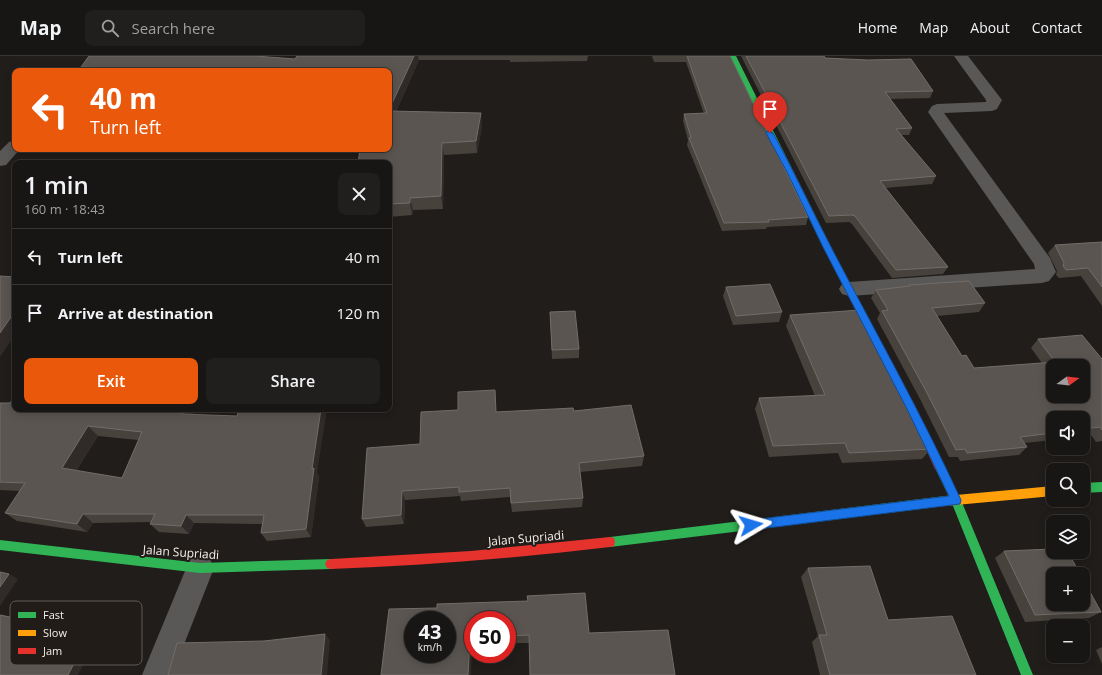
<!DOCTYPE html>
<meta charset="utf-8">
<style>
:root{--surface:#181614;--page:#211f1d;--text:#f1f3f6;--muted:#9f9fa0;--line:#363534;--accent:#ea580c}
body{margin:0;font-family:"Open Sans",sans-serif;background:var(--page);color:var(--text);height:100vh;display:flex;flex-direction:column;font-size:15px;white-space:nowrap}
*{box-sizing:border-box;margin:0}
p{font-size:13px;color:var(--muted)}
.icon{flex:none;width:22px;height:22px;fill:none;stroke:currentColor;stroke-width:2;stroke-linecap:round;stroke-linejoin:round}
.map{position:relative;flex:1;overflow:hidden}
.sheet{position:absolute;left:12px;top:104px;width:380px;height:252px;display:flex;flex-direction:column;background:var(--surface);border-radius:8px;box-shadow:0 2px 10px #0003,0 0 0 1px var(--line)}
.sheet>*{flex:none}
.hud{position:absolute;left:12px;top:12px;width:380px;height:84px;border-radius:8px;box-shadow:0 2px 10px #0003,0 0 0 1px var(--line);background:#ea580c;color:#fff;overflow:hidden}
.needle{width:26px;rotate:75deg}
.controls{position:absolute;left:1046px;top:303px;display:grid;gap:8px}
.controls a{display:grid;place-items:center;width:44px;height:44px;border-radius:8px;background:var(--surface);box-shadow:0 2px 10px #0003,0 0 0 1px var(--line);font-size:20px}
.speed{position:absolute;left:404px;top:555px;display:flex;gap:8px;font-size:20px;font-weight:700;text-align:center}
.speed>*{display:grid;place-content:center;width:52px;height:52px;border-radius:50%;background:var(--surface);box-shadow:0 2px 10px #0003,0 0 0 1px var(--line);line-height:1}
.speed small{font-size:10px;font-weight:400}
.speed .limit{border:6px solid #d22;background:#fff;color:#111}
.pin{position:absolute;display:grid;place-items:center;width:34px;height:34px;color:#fff;margin:-41px -17px;border-radius:50% 50% 50% 0;rotate:-45deg;box-shadow:0 0 4px #0007}
.pin .icon{rotate:45deg}
.me{position:absolute;width:44px;margin:-22px;rotate:83deg;stroke-linejoin:round;filter:drop-shadow(0 0 3px #0008)}
.turn{display:flex;align-items:center;gap:14px;height:84px;padding:0 12px;font-size:18px}
.turn .icon{width:52px;height:52px;stroke-width:2.5}
.turn b{display:block;font-size:28px;line-height:34px}
.round{display:grid;place-items:center;flex:none;width:42px;height:42px;border-radius:8px;background:var(--page)}
.overview{display:flex;align-items:center;justify-content:space-between;height:68px;padding:0 12px}
h1{font-size:24px;font-weight:600;line-height:30px}
.cta{display:flex;gap:8px;margin-top:auto;padding:8px 12px}
.cta a{flex:1;height:46px;border-radius:8px;background:var(--accent);color:#fff;font-size:16px;font-weight:600;line-height:46px;text-align:center}
.cta a+a{background:var(--page);color:var(--text)}
ul{padding:0;list-style:none}
li{display:flex;align-items:center;gap:12px;height:56px;padding:0 12px;border-top:1px solid var(--line)}
li div{flex:1}
li b{display:block;font-size:15px}
li em{font-style:normal}
header{display:flex;align-items:center;gap:24px;box-sizing:border-box;height:56px;padding:0 20px;background:var(--surface);border-bottom:1px solid var(--line)}
header strong{font-size:19px}
nav{display:flex;gap:22px;margin-inline-start:auto;font-size:14px}
.search{width:280px;height:36px;background:var(--page);display:flex;align-items:center;gap:10px;box-sizing:border-box;padding:0 14px;border-radius:8px;color:var(--muted);font-size:15px}
.map>svg:first-child{display:block}
.lines{fill:none;stroke-linecap:round;stroke-linejoin:round}
.street{fill:#5a5857;fill-rule:evenodd}
.fast{fill:#30b455;fill-rule:evenodd}
.slow{fill:#ff9f0a;fill-rule:evenodd}
.jam{fill:#e5322d;fill-rule:evenodd}
.wall{fill:#48423d;fill-rule:evenodd}
.shaded-wall{fill:#302b28}
.building{fill:#5a5550;stroke:#726d68;fill-rule:evenodd}
.route{fill:#1a73e8;stroke:#114b97}
.labels{text-anchor:middle;dominant-baseline:central;stroke-width:4;stroke-linejoin:round;paint-order:stroke}
.near-street-label{font-size:12px;fill:#f3efec;stroke:#221c19}
.key{fill:#221c19;stroke:#615b58;stroke-width:1}
.key-label{font-size:11px;fill:#f3efec}
</style>
<header>
<strong>Map</strong>
<div class="search"><svg class="icon" aria-label="search" viewBox="0 0 24 24"><circle cx="10" cy="10" r="6"/><path d="M15 15l6 6"/></svg>Search here</div>
<nav><a>Home</a><a>Map</a><a>About</a><a>Contact</a></nav>
</header>
<div class="map">
<svg width="1102" height="619" viewBox="0 0 1102 619">
<rect width="100%" height="100%" fill="#201d1b"/>
<g class="lines">
<g class="street">
<path d="M954 0H968L1002 44 997 53 992 55 944 57 1050 202 1056 216 1049 225 1042 227 849 240 842 238 839 233 842 228 849 226 1035 213 1034 208 928 56 932 50 937 48 986 46V44Z"/>
<path d="M15 84V93H20L6 109 0 110V95L9 86Z"/>
<path d="M200 499 210 503 214 512 172 619H142L190 503Z"/>
</g>
<g class="fast">
<path d="M730 0H736L831 191 873 272 872 274 869 275 865 272 823 191Z"/>
<path d="M939 406 943 407 961 444 1033 619H1021L951 445 934 410 935 407Z"/>
<path d="M1102 426V436L1083 437V427Z"/>
<path d="M945 440 949 442 950 445 949 448 945 450 610 491 606 490 605 486 606 482 610 481Z"/>
<path d="M0 484 200 507 331 503 335 504 337 508 335 512 331 513 200 517 0 494Z"/>
</g>
<path class="slow" d="M1053 430V440L945 450 941 448 940 445 941 442 945 440Z"/>
<g class="jam">
<path d="M869 269 872 270 914 348 944 410 943 413 939 414 935 413 907 352 865 272Z"/>
<path d="M610 481 614 482 615 486 614 490 610 491C517 502 424 510 331 513L327 512 325 508 327 504 331 503 471 495Z"/>
</g>
</g>
<g class="wall">
<path d="M297 0H588L587 5 510 6V4H419L396 56 482 70 477 97 444 99 443 153 413 154 412 159 389 161V15H83L81 11 295 3Z"/>
<path d="M652 0H730L808 161 806 169 767 171 766 173 722 175 687 89 688 84 683 65 684 58H704L686 6H654Z"/>
<path d="M741 0H824L825 2 933 35 930 42 890 43 912 72 909 79H901L936 120 932 128 885 132 948 211 943 218 892 222 852 168 849 166 826 167Z"/>
<path d="M1102 186V250L1081 220 1059 222 1056 219 1057 215 1048 197 1055 189Z"/>
<path d="M909 229 985 247 979 256 937 260 962 300 974 312 1042 307 1031 292 1038 283 1102 303V385L1096 386 1091 379 1083 380V362H1053V384L1024 387 1027 391 1019 399 960 405 958 401H949L920 343 877 263 880 257 871 242 876 234 908 231Z"/>
<path d="M726 231 782 256 779 266 733 269 723 240Z"/>
<path d="M550 256 579 293V302L552 303Z"/>
<path d="M790 259 931 393 922 403 842 407 838 397 769 401 755 353 759 342 815 340 786 270Z"/>
<path d="M495 334 496 356 574 355 644 400 642 410 580 416 583 442 582 451 512 456 510 441 461 445 460 440 405 444 404 468 366 471 362 463 420 388 458 354Z"/>
<path d="M0 347 193 359 317 417 319 421 311 481 267 485 261 477 262 468 194 467 189 478 159 476 150 468 151 466 93 467 87 476 17 465 5 457 20 435 0 434ZM98 380 138 384 122 422 76 415Z"/>
<path d="M1004 495 1101 556 1089 562 1025 566 995 502Z"/>
<path d="M808 512 888 564 976 619H820L812 586 818 580 801 521Z"/>
<path d="M528 545 529 587H507V564H473V589H472L437 552Z"/>
<path d="M1102 591V608L1096 594Z"/>
</g>
<g class="shaded-wall">
<path d="M414 0H418L419 4 391 68 389 59V54Z"/>
<path d="M481 57 482 70 477 97 476 85Z"/>
<path d="M442 87 444 99 443 153 441 140Z"/>
<path d="M410 142 413 154 412 159 410 147Z"/>
<path d="M15 255V279L0 301V277Z"/>
<path d="M184 353H195L189 368 182 358Z"/>
<path d="M321 353H327L317 417 319 421 311 481 306 473 312 413Z"/>
<path d="M88 370 98 380 72 421 62 412Z"/>
<path d="M402 435 405 444 404 468 401 459Z"/>
<path d="M83 458 93 467 87 476 77 468Z"/>
<path d="M186 459 194 467 189 478 181 470Z"/>
<path d="M9 518 18 523 0 550V531Z"/>
<path d="M20 563 29 567 22 578 13 573Z"/>
<path d="M53 577 61 582 57 589 49 585Z"/>
<path d="M325 578 330 584 327 619H321Z"/>
<path d="M470 582 472 589 471 619H468Z"/>
<path d="M83 590 91 594 78 619H68Z"/>
</g>
<g class="building">
<path d="M89 0H255L295 3 297 0H414L389 54V15H110L114 12 81 11Z"/>
<path d="M687 0H730L808 161 768 164 769 166 724 167 689 82H691L684 58 707 57Z"/>
<path d="M746 0H824L825 2 868 4 911 3 933 35 885 36 912 72 896 73 936 120 880 125 948 211 896 214 855 160 852 159 829 160Z"/>
<path d="M389 55 481 57 476 85 442 87 441 140 410 142V147L389 148V107H358L360 93H389Z"/>
<path d="M1102 186V231L1088 212 1066 214 1063 210 1064 207 1055 189Z"/>
<path d="M0 220 15 221V255L0 277Z"/>
<path d="M969 225 985 247 932 252 962 300 966 299 974 312 1055 306 1038 283 1082 279 1102 303V374L1100 371 1083 373V362H1053V377L1020 381 1027 391 967 397 965 393 956 394 926 335 882 255 888 254 876 234 910 230 909 229ZM1053 310H1083V340H1053Z"/>
<path d="M770 228 782 256 736 260 726 231Z"/>
<path d="M860 254 931 393 849 397 845 387 773 390 759 342 825 339 790 259Z"/>
<path d="M575 255 579 293 552 294 550 256Z"/>
<path d="M495 334 496 356 573 352 574 355 631 349 644 400 579 407 583 442 511 447 510 432 459 436V431L402 435 401 459 362 463 367 392 420 388 421 356 458 354V336Z"/>
<path d="M15 340V353H184L182 358 237 360 239 353H321L312 413 314 412 306 473 261 477 264 459H186L181 470 150 468 155 458H83L77 468 5 457 25 427 0 426V347H10ZM88 370 142 376 122 422 62 412Z"/>
<path d="M1053 493V496H1068L1080 518H1053V548H1083V523L1101 556 1035 559 1004 495Z"/>
<path d="M870 510 888 564 952 560 976 619H830L819 579H827L808 512Z"/>
<path d="M0 516 9 518 0 531Z"/>
<path d="M585 537 589 577 668 574 675 619H530L529 579 507 580V564H473V581L470 582 468 619H381L389 553 437 552V548L528 545 527 540ZM413 564H447V598H413Z"/>
<path d="M0 559 20 563 13 573 53 577 49 585 83 590 68 619H0Z"/>
<path d="M325 578 321 619H168L177 587 264 585Z"/>
</g>
<path class="route" d="M767 75 773 77C794 115 812 155 832 193 876 277 922 359 961 444L960 448 751 474 747 472 746 469 747 465 751 464 949 440 907 353 823 191 787 116 766 77Z"/>
<g class="labels">
<g class="near-street-label">
<text transform="translate(526 482) rotate(-5)">Jalan Supriadi</text>
<text transform="translate(181 496) rotate(4)">Jalan Supriadi</text>
</g>
</g>
<rect x="10" y="545" width="132" height="64" rx="6" class="key"/>
<rect x="18" y="556" width="18" height="6" fill="#30b455"/>
<rect x="18" y="574" width="18" height="6" fill="#ff9f0a"/>
<rect x="18" y="592" width="18" height="6" fill="#e5322d"/>
<g class="key-label">
<text x="43" y="563">Fast</text>
<text x="43" y="581">Slow</text>
<text x="43" y="599">Jam</text>
</g>
</svg>
<div class="controls">
<a><svg class="needle" viewBox="-14 -14 28 28"><path d="M0-13l5 13h-10z" fill="#e53935"/><path d="M0 13l5-13h-10z" fill="#9f9fa0"/></svg></a>
<a><svg class="icon" aria-label="sound" viewBox="0 0 24 24"><path d="M4 9h4l5-4v14l-5-4H4zM17 9q2 3 0 6"/></svg></a>
<a><svg class="icon" aria-label="search" viewBox="0 0 24 24"><circle cx="10" cy="10" r="6"/><path d="M15 15l6 6"/></svg></a>
<a><svg class="icon" aria-label="layers" viewBox="0 0 24 24"><path d="M12 4l9 5-9 5-9-5zM3 14l9 5 9-5"/></svg></a>
<a>+</a>
<a>−</a>
</div>
<div class="speed"><div>43<small>km/h</small></div><div class="limit">50</div></div>
<div class="pin" style="left:770px;top:77px;background:#d93025"><svg class="icon" aria-label="arrive" viewBox="0 0 24 24"><path d="M6 21V4h12l-3 4 3 4H6"/></svg></div>
<svg class="me" style="left:751px;top:469px" viewBox="-20 -20 40 40"><path d="M0-17L14 15 0 8-14 15z" fill="#1a73e8" stroke="#fff" stroke-width="4"/></svg>
<div class="hud">
<div class="turn"><svg class="icon" aria-label="left" viewBox="0 0 24 24"><path d="M17 20v-9H6M10 6l-5 5 5 5"/></svg><div><b>40 m</b>Turn left</div></div>
</div>
<section class="sheet">
<div class="overview"><div><h1>1 min</h1><p>160 m · 18:43</p></div><a class="round"><svg class="icon" aria-label="close" viewBox="0 0 24 24"><path d="M6 6l12 12M18 6L6 18"/></svg></a></div>
<ul>
<li><svg class="icon" aria-label="left" viewBox="0 0 24 24"><path d="M17 20v-9H6M10 6l-5 5 5 5"/></svg><div><b>Turn left</b></div><em>40 m</em></li>
<li><svg class="icon" aria-label="arrive" viewBox="0 0 24 24"><path d="M6 21V4h12l-3 4 3 4H6"/></svg><div><b>Arrive at destination</b></div><em>120 m</em></li>
</ul>
<div class="cta"><a>Exit</a><a>Share</a></div>
</section>
</div>
